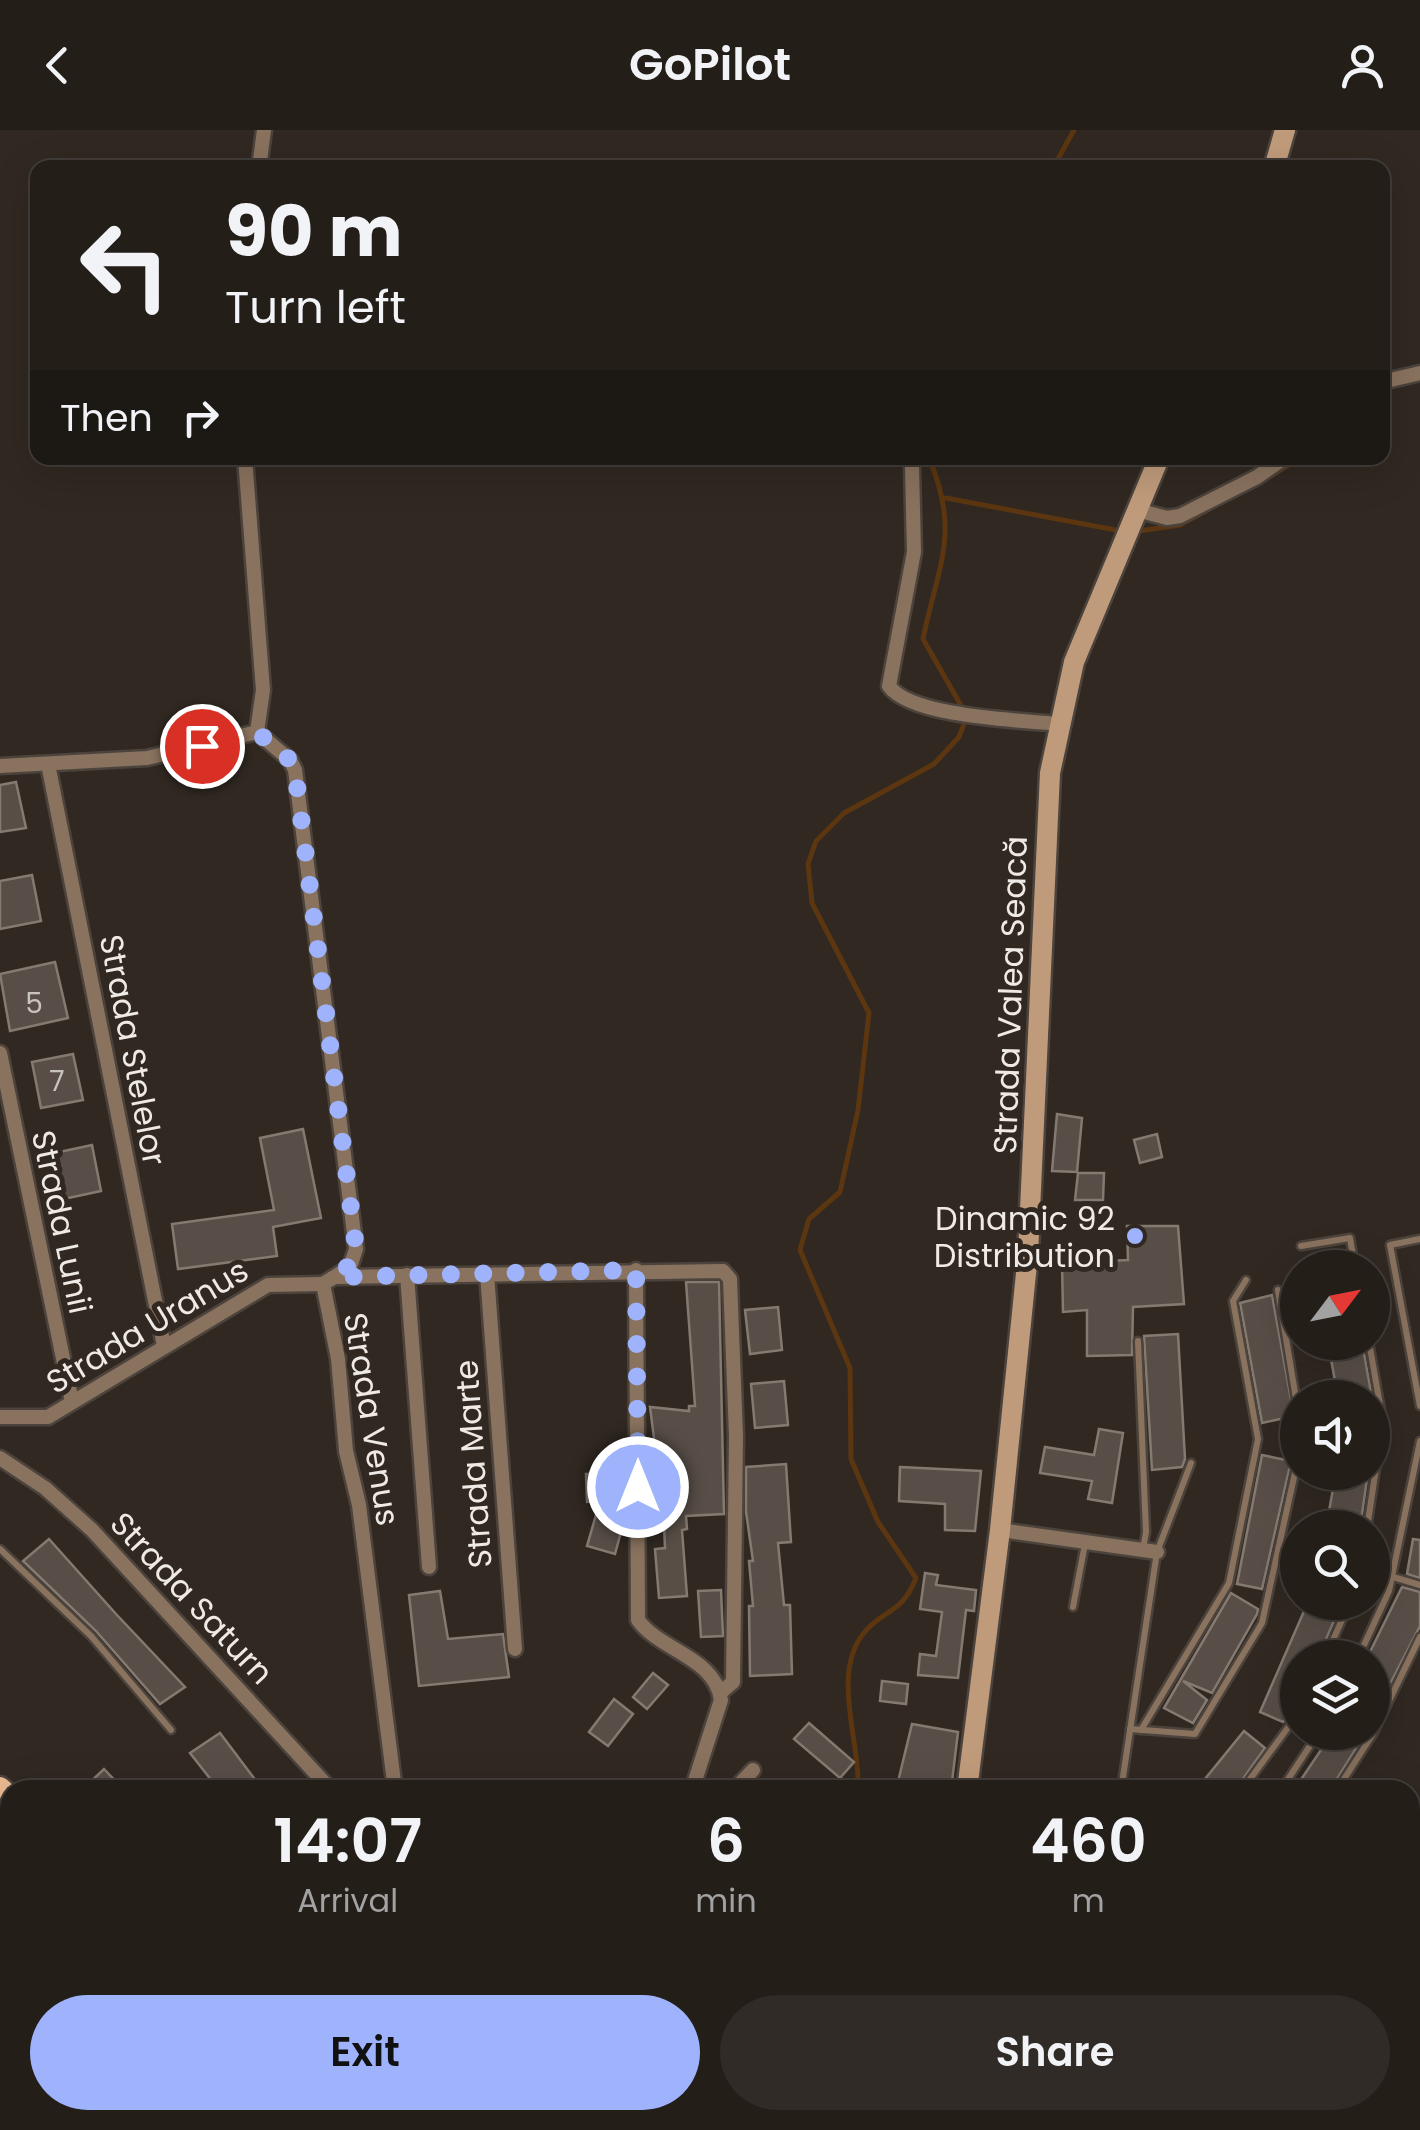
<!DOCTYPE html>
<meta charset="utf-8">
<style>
:root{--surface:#241e19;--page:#302b26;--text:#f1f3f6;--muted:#a3a2a2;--line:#413c38;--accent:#9fb3fd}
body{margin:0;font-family:Poppins,sans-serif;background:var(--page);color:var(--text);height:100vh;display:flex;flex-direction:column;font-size:38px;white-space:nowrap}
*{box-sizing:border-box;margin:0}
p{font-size:32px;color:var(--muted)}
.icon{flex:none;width:55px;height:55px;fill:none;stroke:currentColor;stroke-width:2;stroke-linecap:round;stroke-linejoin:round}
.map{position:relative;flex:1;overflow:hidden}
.side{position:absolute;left:0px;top:1650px;width:1420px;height:350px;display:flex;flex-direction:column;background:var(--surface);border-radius:30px 30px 0 0;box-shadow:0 10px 40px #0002,0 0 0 2px var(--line)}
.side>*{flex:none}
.banner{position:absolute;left:30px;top:30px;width:1360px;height:305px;border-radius:20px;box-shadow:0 10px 40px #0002,0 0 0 2px var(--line);background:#241e19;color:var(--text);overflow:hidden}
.needle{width:65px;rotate:58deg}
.tools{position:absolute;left:1280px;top:1120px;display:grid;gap:20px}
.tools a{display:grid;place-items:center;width:110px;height:110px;border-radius:50%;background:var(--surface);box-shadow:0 10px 40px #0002,0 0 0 2px var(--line);font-size:50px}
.pin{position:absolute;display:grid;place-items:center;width:85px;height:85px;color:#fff;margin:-42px;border:5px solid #fff;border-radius:50%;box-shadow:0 2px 10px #0007}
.me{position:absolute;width:110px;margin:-55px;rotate:0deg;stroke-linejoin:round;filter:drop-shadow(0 0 8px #0008)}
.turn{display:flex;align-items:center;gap:35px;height:210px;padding:0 30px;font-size:45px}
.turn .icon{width:130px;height:130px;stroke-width:2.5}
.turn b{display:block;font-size:70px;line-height:85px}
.then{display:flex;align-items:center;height:95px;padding:0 30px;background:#0003;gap:20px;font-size:38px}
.eta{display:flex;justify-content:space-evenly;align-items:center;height:170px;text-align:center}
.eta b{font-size:60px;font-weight:600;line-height:70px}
.primary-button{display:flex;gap:20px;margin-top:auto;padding:20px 30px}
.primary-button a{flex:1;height:115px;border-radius:60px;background:var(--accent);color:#111;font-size:40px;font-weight:600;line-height:115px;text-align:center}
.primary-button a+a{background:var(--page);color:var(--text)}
header{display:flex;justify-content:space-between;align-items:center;height:130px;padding:0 30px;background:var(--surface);font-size:45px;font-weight:600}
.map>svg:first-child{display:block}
.built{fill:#3a2d21}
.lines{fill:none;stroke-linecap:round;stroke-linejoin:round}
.stream{stroke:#5b3610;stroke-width:5}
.building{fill:#584e47;stroke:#847a72;stroke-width:2.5}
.service-casing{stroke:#4b433c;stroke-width:11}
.minor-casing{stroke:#4b433c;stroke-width:19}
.secondary-casing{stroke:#4b433c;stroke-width:25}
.primary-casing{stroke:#4b433c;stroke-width:25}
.service{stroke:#89725e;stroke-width:6}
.minor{stroke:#89725e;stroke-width:14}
.secondary{stroke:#c09b7b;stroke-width:20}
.primary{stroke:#eaba90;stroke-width:20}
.route{stroke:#9fb3fd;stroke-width:18;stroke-dasharray:0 32.4}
.poi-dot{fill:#9fb3fd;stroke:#302821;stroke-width:4}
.labels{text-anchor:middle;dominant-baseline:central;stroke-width:10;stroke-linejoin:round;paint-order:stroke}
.number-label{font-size:28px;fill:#c9c3be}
.street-label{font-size:32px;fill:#efeae5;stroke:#302821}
.poi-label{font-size:32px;fill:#efeae5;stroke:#302821;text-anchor:end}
</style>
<header><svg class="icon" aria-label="back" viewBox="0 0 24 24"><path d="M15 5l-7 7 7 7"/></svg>GoPilot<svg class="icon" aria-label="person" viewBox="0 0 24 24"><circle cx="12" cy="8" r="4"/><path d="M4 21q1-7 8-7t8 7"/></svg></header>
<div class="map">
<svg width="1420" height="2000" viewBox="0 0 1420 2000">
<rect width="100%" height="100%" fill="#302821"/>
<path class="built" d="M0 1715 10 1725V1990H254L263 2000H0Z"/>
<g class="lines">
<g class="stream">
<path d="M1053 38 1074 0"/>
<path d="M1265 350 1300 328"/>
<path d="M946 368 1121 401"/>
<path d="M1132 402 1180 395 1211 378"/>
<path d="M858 1660C861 1614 831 1545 863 1504 883 1478 901 1486 916 1448L878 1392 851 1329 850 1238 800 1120 809 1089 840 1062 858 980 869 883 812 773 808 734 816 711 844 683 934 634 959 607 967 586 923 509C938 434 961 404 929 328"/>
<path d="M702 2000 709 1990"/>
</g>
</g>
<g class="building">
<path d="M16 652 26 698 0 702V655Z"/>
<path d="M32 745 41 791 0 799V751Z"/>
<path d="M55 832 68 888 10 901 0 844Z"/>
<path d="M73 924 83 970 41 978 32 932Z"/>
<path d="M1057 984 1082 988 1077 1042 1052 1041Z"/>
<path d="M303 999 321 1088 273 1097 277 1126 178 1139 172 1094 274 1080 260 1008Z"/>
<path d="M1157 1004 1162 1027 1140 1033 1134 1010Z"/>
<path d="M92 1015 101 1061 59 1070 50 1024Z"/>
<path d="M1078 1043H1104L1103 1070H1075Z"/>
<path d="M1127 1096H1178L1184 1174 1133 1177 1132 1225 1087 1226V1180L1063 1182 1062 1133 1128 1130Z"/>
<path d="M686 1152H719L724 1384 686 1386 687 1399 682 1400 687 1466 659 1468 655 1419 665 1418 661 1324H656L650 1277 689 1281V1276H695Z"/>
<path d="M1272 1165 1294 1286 1262 1293 1240 1173Z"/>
<path d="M778 1177 782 1220 750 1224 745 1180Z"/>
<path d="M1178 1204 1185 1329 1182 1337 1152 1340 1144 1206Z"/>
<path d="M1328 1212H1362L1372 1268H1338Z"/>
<path d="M784 1251 788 1295 755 1298 751 1254Z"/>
<path d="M1099 1299 1123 1303 1112 1373 1088 1369 1092 1351 1040 1343 1045 1317 1094 1325Z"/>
<path d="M1262 1325 1291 1331 1262 1459 1237 1454Z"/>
<path d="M786 1334 791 1412 778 1413 784 1475H790L792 1544 750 1546 749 1476H753L749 1431H753L746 1382V1337Z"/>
<path d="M900 1337 981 1341 975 1401 945 1400V1374L899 1371Z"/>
<path d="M1336 1342H1368L1360 1398H1326Z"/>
<path d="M622 1343 624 1391 615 1424 587 1416 600 1371 587 1372 586 1344Z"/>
<path d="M49 1409 116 1484 185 1557 160 1574 96 1501 23 1431Z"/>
<path d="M1413 1409 1420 1410V1448L1407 1444Z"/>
<path d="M925 1443 938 1445 936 1455 976 1460 974 1481 966 1480 958 1548 918 1545 920 1524 936 1526 942 1482 920 1479Z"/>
<path d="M1402 1457 1420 1462V1496L1372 1589V1528H1367Z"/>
<path d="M721 1460 723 1506 701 1507 698 1461Z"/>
<path d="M440 1461 448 1509 503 1504 509 1547 419 1556 409 1465Z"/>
<path d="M1231 1463 1258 1479 1257 1484 1212 1563 1183 1551 1207 1570 1193 1593 1164 1578Z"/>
<path d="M1308 1472H1342L1318 1528H1298V1577L1283 1592 1260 1582Z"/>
<path d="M653 1543 668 1555 647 1579 633 1567Z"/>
<path d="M882 1551 908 1554 906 1574 880 1571Z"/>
<path d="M614 1569 633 1584 608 1616 589 1602Z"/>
<path d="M809 1593 854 1632 840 1648 794 1609Z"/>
<path d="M912 1594 958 1602 951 1660 917 1656 916 1660H896Z"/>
<path d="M1244 1601 1265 1618 1235 1660H1196Z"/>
<path d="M1333 1602H1346L1360 1612 1330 1660H1294Z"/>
<path d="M220 1603 263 1660H219L190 1623Z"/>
<path d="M104 1639 124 1660H82Z"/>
</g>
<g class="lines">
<g class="service-casing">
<g id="service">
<path d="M1420 1109 1390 1115 1420 1276"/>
<path d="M1301 1116 1350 1108 1355 1138"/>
<path d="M1278 1160 1298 1281"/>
<path d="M1138 1211 1146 1402 1143 1419"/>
<path d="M1367 1398 1383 1292 1369 1212"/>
<path d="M0 1419 91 1506 171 1600"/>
<path d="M1393 1447 1420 1455"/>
<path d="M1073 1477 1085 1414"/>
<path d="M1325 1528 1350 1472"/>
<path d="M1358 1528 1389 1461 1420 1311"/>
<path d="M1130 1599 1195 1604 1262 1493 1298 1329"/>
<path d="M1141 1600 1229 1453 1258 1309 1233 1171 1246 1150"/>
<path d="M1121 1660 1157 1422 1191 1333"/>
<path d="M1242 1660 1298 1584"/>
<path d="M1281 1660 1319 1602"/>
<path d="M1337 1660 1373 1604 1420 1507"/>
<path d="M0 1706 10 1716"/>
<path d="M1410 1761 1420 1760"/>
<path d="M477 1990 485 2000"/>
<path d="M134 2000 146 1990"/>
<path d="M339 2000H354"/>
<path d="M429 2000 442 1990"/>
</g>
</g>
<g class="minor-casing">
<g id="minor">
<path d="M259 38 264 0"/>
<path d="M1382 252 1420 243"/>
<path d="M245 328 263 560 257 602"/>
<path d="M912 337 914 422 889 556C911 587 1019 590 1058 594"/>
<path d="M1137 380 1167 388 1180 386 1257 347 1284 328"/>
<path d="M257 602 290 630 295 640 356 1119 350 1137 323 1154"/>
<path d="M48 634 164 1216"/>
<path d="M0 636 147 628 257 602"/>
<path d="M0 923 72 1272"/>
<path d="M636 1140 638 1490C660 1521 715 1527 721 1570L692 1660"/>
<path d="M487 1144 515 1519"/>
<path d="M407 1145 429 1437"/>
<path d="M337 1147 723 1141 730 1149 736 1306 733 1552 720 1563"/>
<path d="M323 1154 338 1229 346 1321 359 1375 395 1660"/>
<path d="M0 1287H48L268 1155 323 1154"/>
<path d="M0 1328 45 1358 92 1400 331 1660"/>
<path d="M1000 1400 1157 1422"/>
<path d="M734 1660 753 1640"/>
<path d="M1191 1990V2000"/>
<path d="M1363 2000V1990"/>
</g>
</g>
<g class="secondary-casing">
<g id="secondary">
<path d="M1274 38 1285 0"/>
<path d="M967 1660 1000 1400 1028 1124 1050 643 1074 532 1159 328"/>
<path d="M889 2000 891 1990"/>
</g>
</g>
<g class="primary-casing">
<g id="primary">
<path d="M0 1657 10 1666"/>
<path d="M299 1990 308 2000"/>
</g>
</g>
<use href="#service" class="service"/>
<use href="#minor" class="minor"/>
<use href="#secondary" class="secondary"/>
<use href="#primary" class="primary"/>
</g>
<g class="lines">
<path class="route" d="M202 616 257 602 290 630 295 640 356 1118 354 1131 336 1147 636 1140 638 1357"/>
</g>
<circle class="poi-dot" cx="1135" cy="1106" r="10"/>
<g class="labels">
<g class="number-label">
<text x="34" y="873">5</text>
<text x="57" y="951">7</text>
</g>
<g class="street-label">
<text transform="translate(1010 865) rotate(-88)">Strada Valea Seacă</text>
<text transform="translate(133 920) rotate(79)">Strada Stelelor</text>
<text transform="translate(62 1092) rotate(78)">Strada Lunii</text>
<text transform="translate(147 1196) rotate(-31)">Strada Uranus</text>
<text transform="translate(372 1289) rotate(81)">Strada Venus</text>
<text transform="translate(473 1334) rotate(-94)">Strada Marte</text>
<text transform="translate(192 1468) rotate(47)">Strada Saturn</text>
</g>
<g class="poi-label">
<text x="1115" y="1088">Dinamic 92<tspan x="1115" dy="37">Distribution</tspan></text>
</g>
</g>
</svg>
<div class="tools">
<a><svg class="needle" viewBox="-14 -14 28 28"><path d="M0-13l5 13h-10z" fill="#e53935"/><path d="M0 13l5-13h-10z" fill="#a3a2a2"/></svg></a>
<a><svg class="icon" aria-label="sound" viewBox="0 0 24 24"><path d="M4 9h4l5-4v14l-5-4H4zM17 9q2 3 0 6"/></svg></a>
<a><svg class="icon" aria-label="search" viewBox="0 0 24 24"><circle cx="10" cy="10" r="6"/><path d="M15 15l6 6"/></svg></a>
<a><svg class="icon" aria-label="layers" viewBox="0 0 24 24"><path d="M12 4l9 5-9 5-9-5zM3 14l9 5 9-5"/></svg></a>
</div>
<div class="pin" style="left:202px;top:616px;background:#d93025"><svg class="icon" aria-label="arrive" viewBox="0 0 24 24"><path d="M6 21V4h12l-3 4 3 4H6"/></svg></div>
<svg class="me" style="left:638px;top:1357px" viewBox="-20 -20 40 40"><circle r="17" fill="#9fb3fd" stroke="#fff" stroke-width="3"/><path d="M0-11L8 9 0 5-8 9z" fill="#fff"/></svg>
<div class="banner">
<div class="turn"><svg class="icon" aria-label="left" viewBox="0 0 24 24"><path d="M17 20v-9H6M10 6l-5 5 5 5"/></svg><div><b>90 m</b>Turn left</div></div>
<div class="then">Then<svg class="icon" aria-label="right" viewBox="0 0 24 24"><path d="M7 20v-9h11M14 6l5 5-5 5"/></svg></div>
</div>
<section class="side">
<div class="eta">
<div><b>14:07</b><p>Arrival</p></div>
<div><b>6</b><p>min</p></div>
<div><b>460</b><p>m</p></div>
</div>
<div class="primary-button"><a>Exit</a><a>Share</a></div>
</section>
</div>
